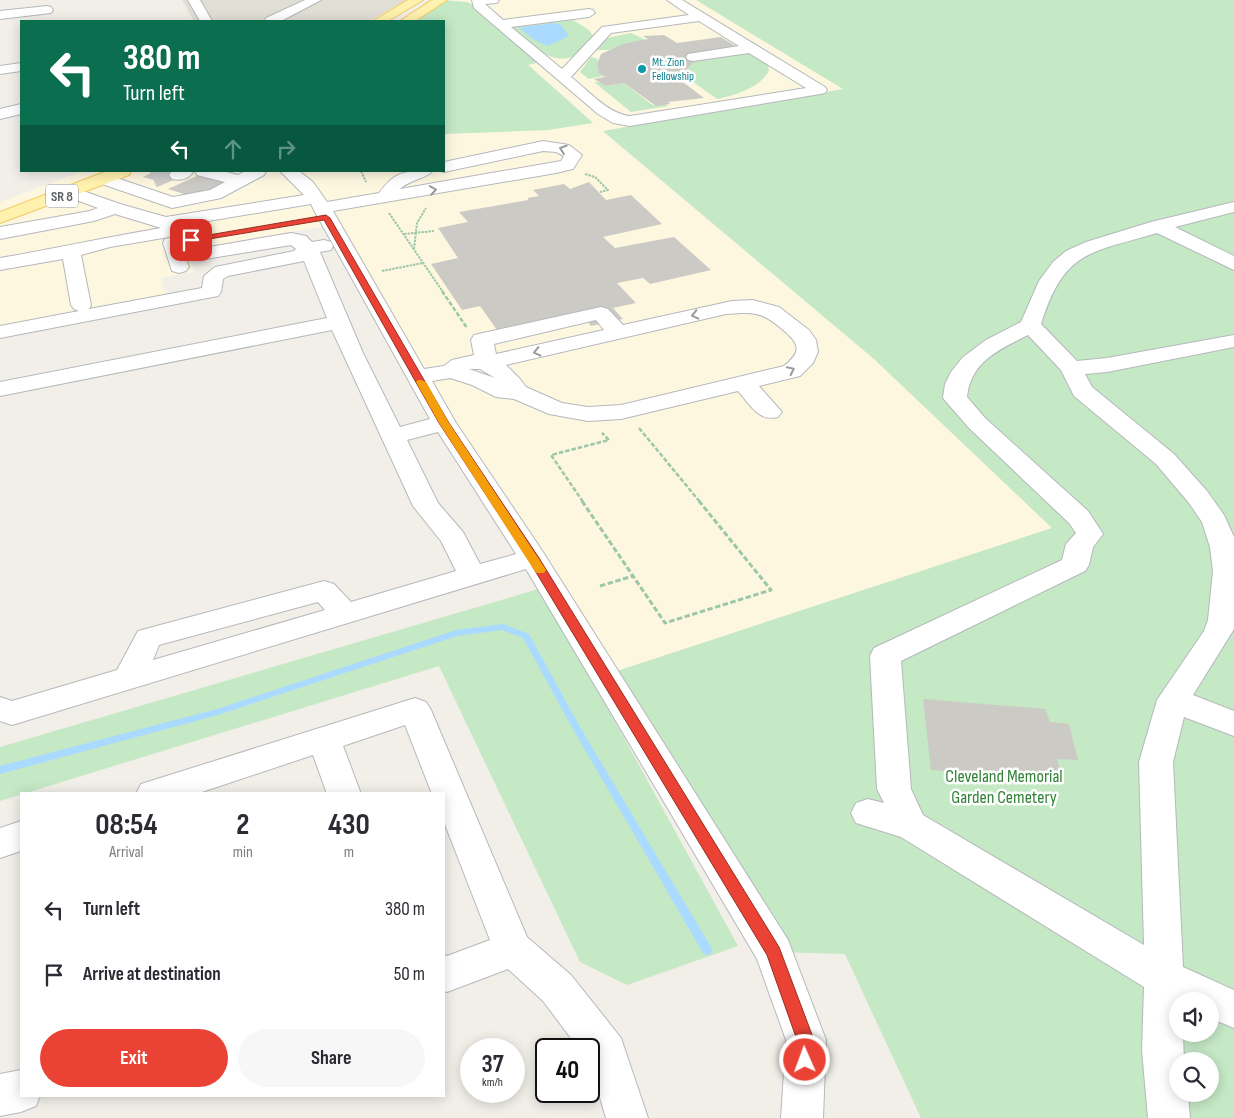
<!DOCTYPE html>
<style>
:root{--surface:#fff;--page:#f7f7f7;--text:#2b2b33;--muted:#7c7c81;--accent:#ea4335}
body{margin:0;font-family:"Sofia Sans Condensed",sans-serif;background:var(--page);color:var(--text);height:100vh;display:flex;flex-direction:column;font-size:19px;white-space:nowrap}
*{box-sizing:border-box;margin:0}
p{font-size:16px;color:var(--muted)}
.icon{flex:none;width:28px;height:28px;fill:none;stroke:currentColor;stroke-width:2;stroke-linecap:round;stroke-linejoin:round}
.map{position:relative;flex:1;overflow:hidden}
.drawer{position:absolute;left:20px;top:792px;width:425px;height:305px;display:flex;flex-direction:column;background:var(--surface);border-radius:0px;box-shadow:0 2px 12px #0003}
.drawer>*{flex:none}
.hud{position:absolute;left:20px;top:20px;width:425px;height:152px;border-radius:0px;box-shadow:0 2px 12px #0003;background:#0b6e4f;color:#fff;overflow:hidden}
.tools{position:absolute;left:1169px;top:992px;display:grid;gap:10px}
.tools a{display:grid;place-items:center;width:50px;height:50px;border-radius:50%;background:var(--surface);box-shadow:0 2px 12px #0003;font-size:25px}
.speed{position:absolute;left:460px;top:1038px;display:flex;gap:10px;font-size:25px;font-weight:700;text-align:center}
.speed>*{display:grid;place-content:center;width:65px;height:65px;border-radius:50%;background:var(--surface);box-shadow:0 2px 12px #0003;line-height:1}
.speed small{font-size:12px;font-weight:400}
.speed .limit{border:2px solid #111;border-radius:8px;background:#fff;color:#111}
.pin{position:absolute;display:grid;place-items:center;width:42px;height:42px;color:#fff;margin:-21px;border-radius:10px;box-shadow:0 2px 8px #0006}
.me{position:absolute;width:55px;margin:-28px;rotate:358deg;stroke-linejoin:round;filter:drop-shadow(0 0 4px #0008)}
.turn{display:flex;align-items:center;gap:18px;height:105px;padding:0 20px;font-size:22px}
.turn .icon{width:65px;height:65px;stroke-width:2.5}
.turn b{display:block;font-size:35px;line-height:42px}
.lanes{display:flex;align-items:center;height:48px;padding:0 20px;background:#0003;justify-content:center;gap:25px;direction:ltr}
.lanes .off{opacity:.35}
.eta{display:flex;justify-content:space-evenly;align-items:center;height:85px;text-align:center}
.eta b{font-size:30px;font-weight:700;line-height:35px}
.cta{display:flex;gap:10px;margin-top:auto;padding:10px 20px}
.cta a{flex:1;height:58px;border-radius:30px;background:var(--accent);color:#fff;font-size:20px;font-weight:700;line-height:58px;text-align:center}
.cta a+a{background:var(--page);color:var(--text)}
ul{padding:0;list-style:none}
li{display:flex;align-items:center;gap:15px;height:65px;padding:0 20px}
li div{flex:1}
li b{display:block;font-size:19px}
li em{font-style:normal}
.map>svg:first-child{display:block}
.commercial{fill:#fef7e0}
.education{fill:#e1ded6}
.green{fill:#c5e8c5;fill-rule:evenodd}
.water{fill:#aadaff}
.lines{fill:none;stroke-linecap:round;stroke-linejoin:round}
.stream{fill:#aadaff;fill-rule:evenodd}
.building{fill:#cccac5}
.minor-tunnel{stroke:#ccccc8;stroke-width:18;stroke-dasharray:18 9;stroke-linecap:butt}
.minor-casing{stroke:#b5b8bc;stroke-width:2}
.major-casing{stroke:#f2c960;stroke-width:2}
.path-far2{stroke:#9cc7a9;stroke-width:2;stroke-dasharray:2.5 1;stroke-linecap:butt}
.path-far1{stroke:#9cc7a9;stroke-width:2.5;stroke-dasharray:4.5 2;stroke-linecap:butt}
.path{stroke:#9cc7a9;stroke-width:3;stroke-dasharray:5.5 2.5;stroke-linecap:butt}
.minor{fill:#fff;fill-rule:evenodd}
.major{fill:#fff2af;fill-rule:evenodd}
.oneway{stroke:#979a9d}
.route{fill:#ea4335;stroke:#982c22}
.slow{fill:#f59e0b}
.culture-dot{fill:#0f9aa8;stroke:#fff;stroke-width:2}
.labels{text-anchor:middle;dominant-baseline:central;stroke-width:5;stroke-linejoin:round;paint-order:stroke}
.far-culture-label{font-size:12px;fill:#0d838f;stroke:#fff;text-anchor:start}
.shield{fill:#fff;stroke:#8f9295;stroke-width:1}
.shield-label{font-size:14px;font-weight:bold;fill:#5f6368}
.near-park-label{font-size:18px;fill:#348238;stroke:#fff}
</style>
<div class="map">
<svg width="1234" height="1118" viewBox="0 0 1234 1118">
<rect width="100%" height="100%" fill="#f1efe8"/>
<path class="commercial" d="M446 0H696L844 89 603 132 874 359 1052 528 605 675 330 225 187 250 194 272 161 278 166 297 0 328V202L83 171H444V134L548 130 593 122 528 64 540 62 467 2Z"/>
<path class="education" d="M182 0H407L369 21H194Z"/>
<g class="green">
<path d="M441 0 467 2 477 6 541 62 528 65 593 123 548 130 444 134V21H406Z"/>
<path d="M696 0H1234V1118H921L845 954 774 952 605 675 1052 528 874 359 603 131 843 89ZM1178 1001H1210V1034H1178ZM1178 1061H1210V1094H1178Z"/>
<path d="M570 18 589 30 593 36C589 41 584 50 578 54 552 70 528 41 509 26Z"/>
<path d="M631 33 646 40 608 50H596L607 38Z"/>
<path d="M746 50 767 62 769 70C762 87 734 96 717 99L679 72H684L696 60Z"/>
<path d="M591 57 598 59C596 67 598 72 604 76L589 79 580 72Z"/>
<path d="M594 82H601L606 86 624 83 651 104 656 106 665 104 668 106 631 112Z"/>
<path d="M542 588 738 946 627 985 580 962 439 666 0 801V747Z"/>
</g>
<path class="water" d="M553 23 561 25 569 36 547 46 535 40 519 28Z"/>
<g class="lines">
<path class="stream" d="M503 624 529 634 580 727 711 947 712 950 711 953 707 955 703 953 574 731 523 638 502 630 457 636 218 715 0 774V766L217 709 456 630Z"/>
</g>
<g class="building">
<path d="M664 35 677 43 721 37 739 48 696 60 684 72 671 73 704 98 668 102 670 104 656 106 624 83 606 86 594 79 605 77 599 73 597 64 601 54 623 44 648 39 643 36Z"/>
<path d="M155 171H165L181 176 166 183 143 177Z"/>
<path d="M199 175 228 183 197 198 168 189Z"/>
<path d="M589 182 606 200 631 195 662 224 603 237 615 248 674 237 711 270 650 284 643 278 617 283 636 303 613 308 623 319 591 326 579 312 497 330 480 306 462 310 431 264 458 258 438 228 468 222 459 212 528 200V198L539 196 533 190 564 184 570 189Z"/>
<path d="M923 699 1045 709 1050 722 1069 724 1078 760 1057 759 1063 781 931 770Z"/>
</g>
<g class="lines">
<path class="minor-tunnel" d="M153 179 169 172"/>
<g class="minor-casing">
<g id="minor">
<path d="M188 0H200L212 21H200Z"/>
<path d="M305 0H321L281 21H265L266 18Z"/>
<path d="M472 0H499L497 3 485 4 503 20 589 9 593 10 595 13 589 17 511 27 562 69 602 27 689 15 667 0H682L825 87 827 90 825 93 820 94 630 126 613 123 598 114 474 8ZM699 21 739 46 688 54 686 57 688 60 693 61 749 53 806 88 630 116C608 114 588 90 571 77L611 33Z"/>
<path d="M47 6 51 7 53 10 51 13 0 19V11Z"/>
<path d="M21 63V71L0 74V66Z"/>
<path d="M21 104V114L0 119V109Z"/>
<path d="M543 141 569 145 582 155 573 169 556 173 333 211 424 369 444 366 452 360 474 355 471 340 474 335 601 307 608 309 623 325 732 301 753 300 779 307 809 330 816 340 818 352 813 363 800 376 759 386 782 412 778 417C758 422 750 404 738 391L621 419 588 421 549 414 514 399 496 397 472 385 450 378 432 381 456 423 543 552 788 940 826 1040 823 1118H781L786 1040 757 959 526 569 12 725 0 721V697L12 701 117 670 138 631 324 581 334 584 351 602 456 571 441 541 413 506 332 330 0 396V382L327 318 304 261 228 276 223 279 221 292 218 296 0 338V326L79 311 74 309 71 305 63 259 0 270V258C54 249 107 237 161 228L115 214 94 221 0 239V227L90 211 98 208 66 196 63 192 66 188 72 187 120 204 166 217 304 195 280 171H299L313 182 327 202 379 193C396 170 406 171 432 171 428 178 409 180 400 189L561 161 564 156 556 152 543 151 444 172 441 171H444V162ZM311 204 315 212 430 419 400 427 363 353 320 252 331 250 333 246 331 242 324 240 312 242 306 236 291 233 192 250 189 254 192 258 199 260 291 245 296 249 294 251 215 267 204 276 202 288 89 309 91 305 81 255 110 247 175 236 177 232 172 227ZM742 313C760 312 769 318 782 329 799 343 803 351 784 366L621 405 588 407 562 403 526 387 520 379 506 365 726 314ZM596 320 604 330 496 354 494 344ZM469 369H480L495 378ZM438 432 516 554 480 564 463 532 438 503 407 440ZM318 602 325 610 153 660 159 645Z"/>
<path d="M172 171H193V172C189 179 180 181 172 179L169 175Z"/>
<path d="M195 171H223L238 175 245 171H266L264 175 221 198 172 208 99 183 96 179 99 175 105 174 173 197 210 190 225 182 197 175Z"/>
<path d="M1234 202V212L1175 227 1234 256V270L1157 233C1090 253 1064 250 1041 324L1077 361 1107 358 1234 335V347L1107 372 1085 374 1092 387 1174 454 1207 491 1224 515 1234 537V629L1193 695 1234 711V736L1184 717 1173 762 1183 967 1234 990V1028L1210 1018V1001H1178V1034H1183L1184 1061H1178V1094H1188L1190 1118H1148L1142 1050 1144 987 901 837 856 823 851 813 856 803 868 799 884 803 877 789 870 656 874 648 1062 560 1066 544 1076 533 1069 523 969 428 943 398 945 384 951 372 963 357 986 340 1021 322 1039 281 1053 262 1066 251 1086 242 1151 222ZM1028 335 1061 370 1074 396 1156 464 1189 503 1202 522 1210 547 1213 571 1208 620 1204 631 1157 700 1139 762 1144 945 923 815 911 789 901 661 1085 571 1089 565 1093 547 1103 534 1088 511 985 418 967 397C971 361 999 350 1028 335Z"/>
<path d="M172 237 179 239 189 267 186 271 179 273 172 271 163 243 165 239Z"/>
<path d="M415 698 426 702 431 710 527 937 571 975 621 1038 648 1118H606L589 1061V1049H579L543 1001 508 969 447 992 444 991V955L447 956 490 940 444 822V794H432L405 725 343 746 361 794H327L313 755 196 794H136L141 784Z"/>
<path d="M21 821V851L0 858V828Z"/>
<path d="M21 1070V1096H40L36 1106 21 1112 0 1116V1074Z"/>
</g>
</g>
<g class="major-casing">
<g id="major">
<path d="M408 0H423L388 21H373Z"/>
<path d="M432 0H447L415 21H400Z"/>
<path d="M107 171H131L129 175 0 223V212Z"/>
</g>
</g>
<g class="path-far2">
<path d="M361 171 366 182"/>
<path d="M585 174 595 177 608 190 600 192"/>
<path d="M389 213 443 292"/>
<path d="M404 234 434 231"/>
<path d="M414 249 417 223 426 208"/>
<path d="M382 271 423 263"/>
</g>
<g class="path-far1">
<path d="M442 291 467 328"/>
<path d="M639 428 700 502"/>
<path d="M583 502 551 455 609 440 602 433"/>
</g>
<g class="path">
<path d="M582 501 665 623 771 590 699 501"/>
<path d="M600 586 633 576"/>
</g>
<use href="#minor" class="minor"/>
<use href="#major" class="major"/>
</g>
<defs><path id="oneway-chevron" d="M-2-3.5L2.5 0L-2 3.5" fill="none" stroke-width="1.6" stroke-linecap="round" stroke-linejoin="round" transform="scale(1.25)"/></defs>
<g class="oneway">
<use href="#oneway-chevron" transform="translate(563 149) rotate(-161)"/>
<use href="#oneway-chevron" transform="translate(433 190) rotate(-9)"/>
<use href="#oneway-chevron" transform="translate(695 315) rotate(167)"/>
<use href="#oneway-chevron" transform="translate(537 352) rotate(167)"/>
<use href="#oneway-chevron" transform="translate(791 370) rotate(-26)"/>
</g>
<path class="route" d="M326 215 330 218 449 423 539 558 779 947 814 1040 813 1060 811 1066 805 1068 799 1066 796 1060 797 1040 767 955 528 559 439 423 324 220 191 242 187 240 191 238Z"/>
<path class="slow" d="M418 380H421L426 382 449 423 546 570 544 573H536L439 423 416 382Z"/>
<circle class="culture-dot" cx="642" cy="69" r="5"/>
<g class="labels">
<g class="far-culture-label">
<text x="652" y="62">Mt. Zion<tspan x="652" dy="14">Fellowship</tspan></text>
</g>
<rect class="shield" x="46" y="184.5" width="32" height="23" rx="4"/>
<g class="shield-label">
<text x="62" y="196">SR 8</text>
</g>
<g class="near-park-label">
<text x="1004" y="776">Cleveland Memorial<tspan x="1004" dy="21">Garden Cemetery</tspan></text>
</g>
</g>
</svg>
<div class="tools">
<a><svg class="icon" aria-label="sound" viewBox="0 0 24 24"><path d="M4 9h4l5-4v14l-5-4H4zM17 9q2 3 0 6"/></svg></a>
<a><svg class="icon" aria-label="search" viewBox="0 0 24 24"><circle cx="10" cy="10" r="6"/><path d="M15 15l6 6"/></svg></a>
</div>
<div class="speed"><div>37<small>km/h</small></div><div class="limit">40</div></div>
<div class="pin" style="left:191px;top:240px;background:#d93025"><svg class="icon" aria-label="arrive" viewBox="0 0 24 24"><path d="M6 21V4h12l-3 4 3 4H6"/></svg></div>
<svg class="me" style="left:805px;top:1060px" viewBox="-20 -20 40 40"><circle r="17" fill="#ea4335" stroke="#fff" stroke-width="3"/><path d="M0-11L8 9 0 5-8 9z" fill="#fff"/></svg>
<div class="hud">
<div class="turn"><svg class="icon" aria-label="left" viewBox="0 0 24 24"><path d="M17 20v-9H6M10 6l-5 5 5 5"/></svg><div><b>380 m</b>Turn left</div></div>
<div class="lanes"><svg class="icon" aria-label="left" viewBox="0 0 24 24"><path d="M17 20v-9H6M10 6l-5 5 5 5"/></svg><svg class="icon off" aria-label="ahead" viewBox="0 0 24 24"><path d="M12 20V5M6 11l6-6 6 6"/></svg><svg class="icon off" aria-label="right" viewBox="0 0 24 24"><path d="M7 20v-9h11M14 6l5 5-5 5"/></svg></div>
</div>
<section class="drawer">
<div class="eta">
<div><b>08:54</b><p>Arrival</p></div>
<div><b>2</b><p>min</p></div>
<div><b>430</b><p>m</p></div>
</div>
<ul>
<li><svg class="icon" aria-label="left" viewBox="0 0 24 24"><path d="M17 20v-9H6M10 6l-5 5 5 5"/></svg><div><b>Turn left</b></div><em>380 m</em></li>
<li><svg class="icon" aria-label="arrive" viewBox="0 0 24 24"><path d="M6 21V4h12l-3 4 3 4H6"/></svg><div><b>Arrive at destination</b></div><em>50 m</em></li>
</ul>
<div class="cta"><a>Exit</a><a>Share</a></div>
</section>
</div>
